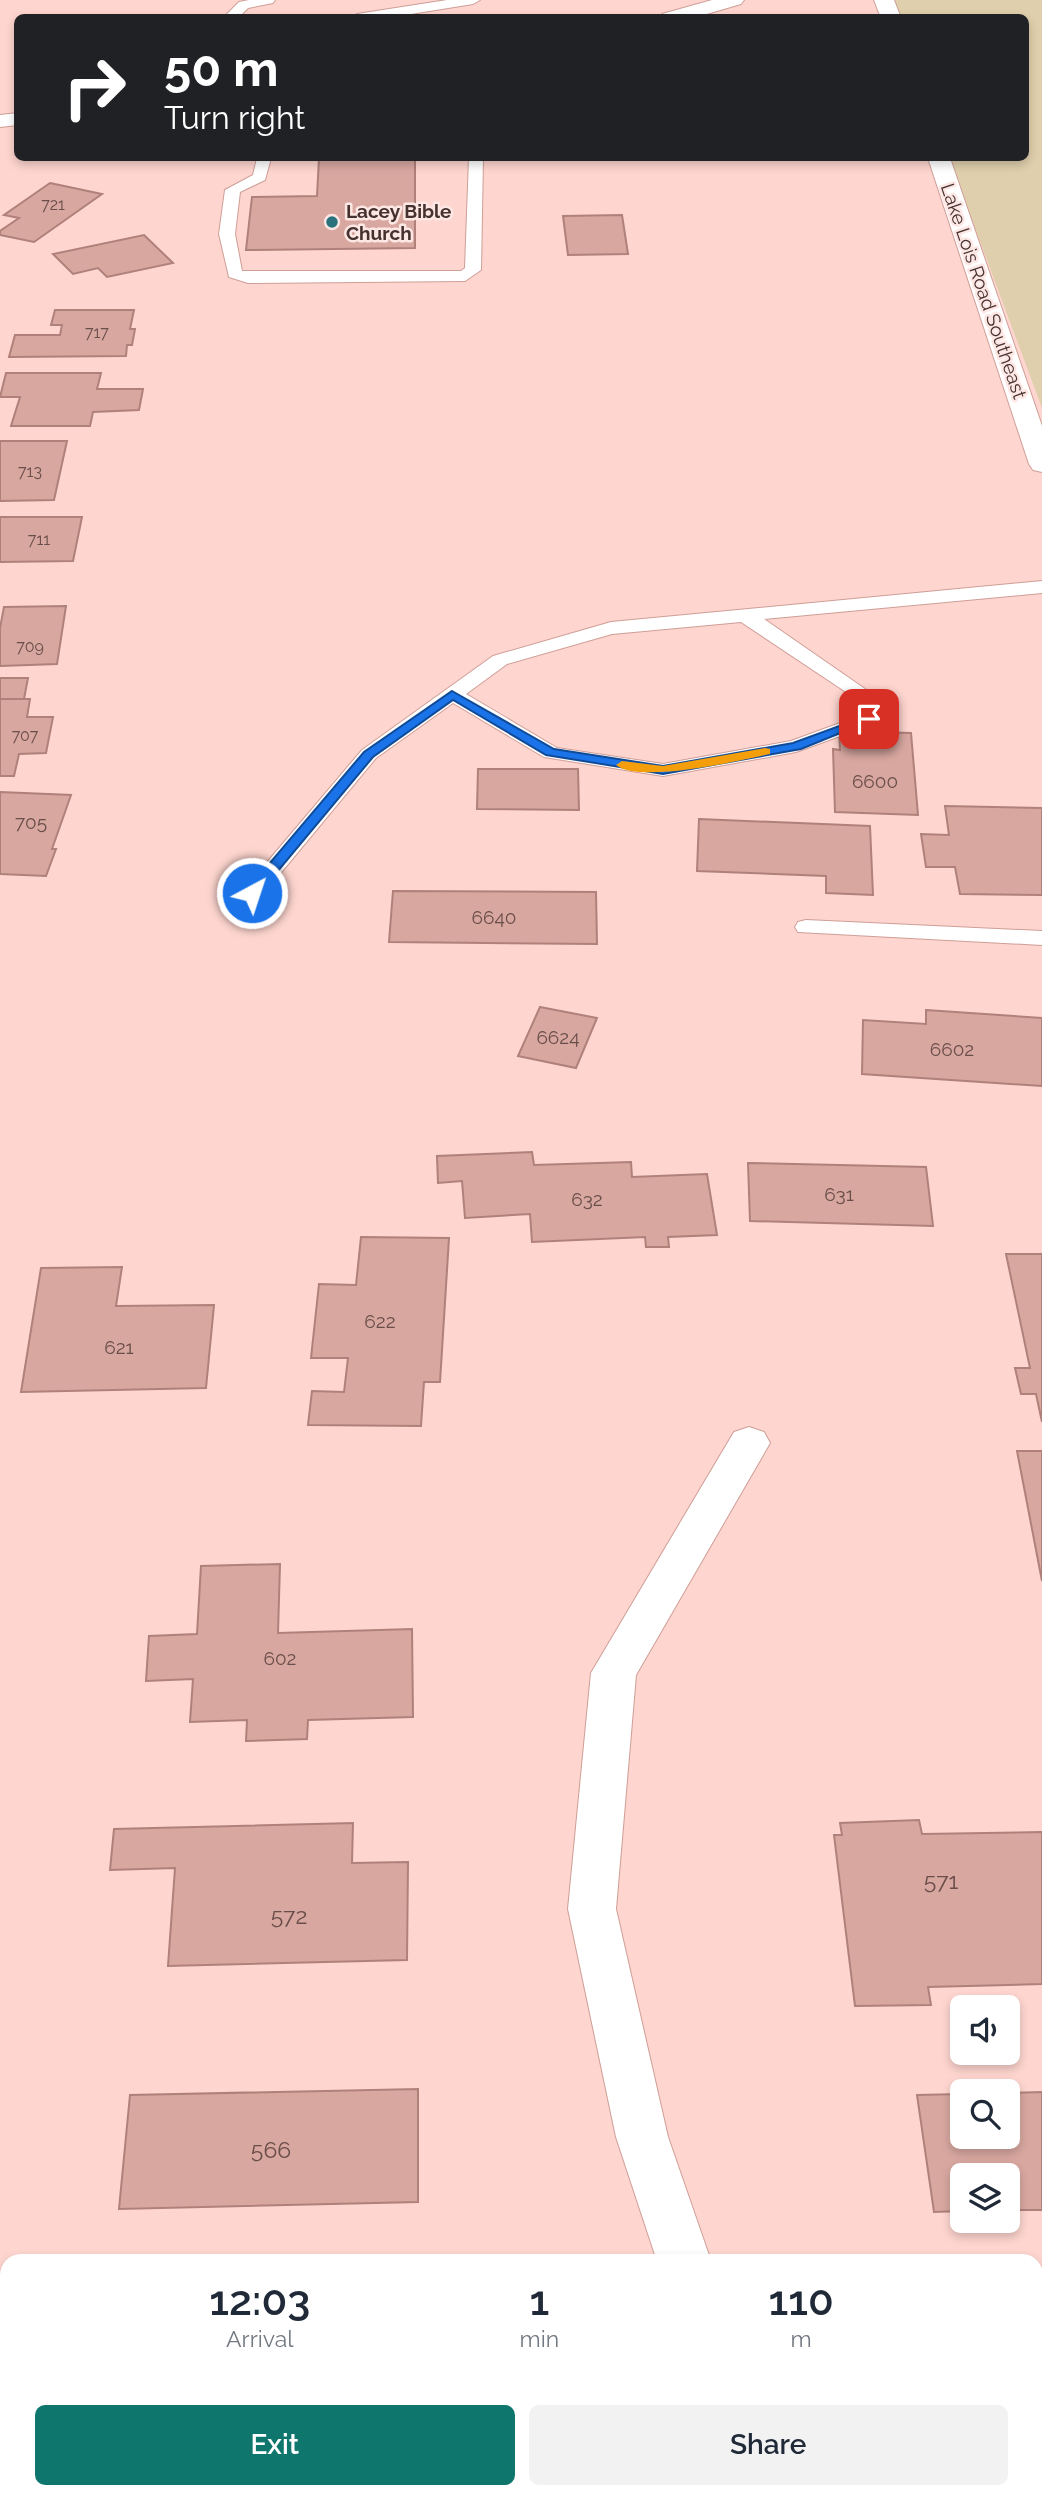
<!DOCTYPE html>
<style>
:root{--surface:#fff;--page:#f2f2f3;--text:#1f2937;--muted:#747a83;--accent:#0f766e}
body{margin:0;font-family:Raleway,sans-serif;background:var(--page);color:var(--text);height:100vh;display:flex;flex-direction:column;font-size:26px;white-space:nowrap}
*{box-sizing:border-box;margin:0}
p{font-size:23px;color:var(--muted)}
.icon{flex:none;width:38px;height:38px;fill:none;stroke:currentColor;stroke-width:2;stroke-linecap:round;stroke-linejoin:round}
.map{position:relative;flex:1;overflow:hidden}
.sheet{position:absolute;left:0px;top:2254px;width:1043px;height:245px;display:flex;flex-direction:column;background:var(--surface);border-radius:21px 21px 0 0;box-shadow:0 4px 10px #0003}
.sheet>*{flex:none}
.top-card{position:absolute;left:14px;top:14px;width:1015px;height:147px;border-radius:10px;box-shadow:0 4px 10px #0003;background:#202124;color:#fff;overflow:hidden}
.controls{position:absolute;left:950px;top:1995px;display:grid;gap:14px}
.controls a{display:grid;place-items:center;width:70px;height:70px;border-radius:10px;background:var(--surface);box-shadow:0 4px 10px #0003;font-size:35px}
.pin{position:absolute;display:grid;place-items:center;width:60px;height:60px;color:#fff;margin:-30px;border-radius:14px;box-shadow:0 4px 10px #0006}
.me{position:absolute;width:77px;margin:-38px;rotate:40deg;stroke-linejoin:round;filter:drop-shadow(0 0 5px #0008)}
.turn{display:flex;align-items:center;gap:24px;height:147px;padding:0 35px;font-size:32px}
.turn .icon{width:91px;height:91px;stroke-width:2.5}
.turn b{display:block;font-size:49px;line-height:60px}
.eta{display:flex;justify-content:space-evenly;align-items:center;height:119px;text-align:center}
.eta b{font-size:42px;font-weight:600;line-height:49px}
.primary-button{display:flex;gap:14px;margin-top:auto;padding:14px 35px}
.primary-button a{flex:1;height:80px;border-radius:10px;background:var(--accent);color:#fff;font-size:28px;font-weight:600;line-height:80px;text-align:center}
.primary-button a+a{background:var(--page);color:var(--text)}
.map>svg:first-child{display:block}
.green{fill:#dfcfac}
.building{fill:#d8a7a0;stroke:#b0817b;stroke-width:2}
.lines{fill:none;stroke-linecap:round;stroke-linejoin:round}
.lane-casing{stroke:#cf9e97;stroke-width:2}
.street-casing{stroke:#cf9e97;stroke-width:2}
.secondary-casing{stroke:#cf9e97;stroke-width:2}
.lane{fill:#fff;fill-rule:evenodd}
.street{fill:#fff;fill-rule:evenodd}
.secondary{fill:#fff;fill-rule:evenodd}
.route{fill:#1a73e8;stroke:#114b97;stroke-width:2}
.slow{fill:#f59e0b}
.poi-dot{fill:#2a737c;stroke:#fde7e4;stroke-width:2.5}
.labels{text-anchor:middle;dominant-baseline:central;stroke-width:5;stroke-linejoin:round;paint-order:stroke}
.far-number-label{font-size:16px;fill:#6a4e4a}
.far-poi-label{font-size:19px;font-weight:bold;fill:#45312e;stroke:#fde7e4;text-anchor:start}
.far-street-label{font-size:19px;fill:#45312e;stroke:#fde7e4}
.number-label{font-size:19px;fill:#6a4e4a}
.near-number-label{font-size:23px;fill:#6a4e4a}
</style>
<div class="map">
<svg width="1042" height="2499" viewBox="0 0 1042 2499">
<rect width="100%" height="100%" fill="#fed5cf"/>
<path class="green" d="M891 0H1042V408L949 158H1026V18L898 17Z"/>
<g class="building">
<path d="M319 158 415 160V248L246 250 252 197 317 196Z"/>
<path d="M50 183 102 194 34 242 0 235V231L19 218 4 215Z"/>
<path d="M622 215 628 254 568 255 563 216Z"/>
<path d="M144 235 173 263 107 277 98 268 73 274 53 254Z"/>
<path d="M55 310H134L130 329H135L132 345H127L126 356 9 357 15 335H60L62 325H51Z"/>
<path d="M6 373H101L97 389H143L139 410 93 412 90 426H11L20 397H0Z"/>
<path d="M0 441H67L54 500 0 501Z"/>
<path d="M0 517H82L73 561 0 562Z"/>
<path d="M66 606 57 664 0 666V628L4 607Z"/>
<path d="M0 678H28L24 699H0Z"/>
<path d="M0 699H30L27 717H53L46 753 19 754 14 776H0Z"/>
<path d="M839 731 911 733 918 815 835 812 833 749 840 750Z"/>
<path d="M478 769H578L579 810 477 809Z"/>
<path d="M0 792 71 795 52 849H56L46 876 0 874Z"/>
<path d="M945 806 1042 808V895L960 894 955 867H926L921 834 949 835Z"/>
<path d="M699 819 870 826 873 895 826 893V876L697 871Z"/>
<path d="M393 891 596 892 597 944 389 942Z"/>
<path d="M540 1007 597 1018 576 1068 518 1056Z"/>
<path d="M926 1010 1042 1018V1086L862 1074 863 1020 926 1024Z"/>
<path d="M532 1152 534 1165 631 1162 632 1177 707 1174 717 1235 668 1237 669 1247H646L645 1237 532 1242 530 1214 465 1218 462 1181 438 1183 437 1156Z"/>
<path d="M748 1163 926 1167 933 1226 750 1221Z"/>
<path d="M361 1237 449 1238 440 1382H424L421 1426 308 1425 312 1391 344 1392 348 1358H311L319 1284 356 1285Z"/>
<path d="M1006 1254H1042V1422L1036 1394H1021L1015 1368H1030Z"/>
<path d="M122 1267 116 1306 214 1305 206 1388 21 1392 41 1268Z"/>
<path d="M1017 1451H1042V1581Z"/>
<path d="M280 1564 278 1633 412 1629 413 1717 308 1720 307 1739 246 1741 247 1720 190 1722 193 1679 146 1681 149 1636 197 1634 201 1566Z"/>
<path d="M919 1820 922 1834 1042 1832V1984L928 1987 931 2005 855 2006 834 1835H842L840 1823Z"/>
<path d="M353 1823 352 1863 408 1862 407 1960 168 1966 175 1868 110 1870 114 1829Z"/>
<path d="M418 2089V2202L119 2209 130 2095Z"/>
<path d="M1042 2092V2210H1008V2175H962V2211L934 2212 917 2095 962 2094V2137H1008V2093Z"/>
<path d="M1036 2394H1042V2499H1035L1034 2492H1036Z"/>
</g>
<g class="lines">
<g class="lane-casing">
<g id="lane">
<path d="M249 0H275L273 3 248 8 238 18H223L239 2Z"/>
<path d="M447 0H480L473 4 386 18H351L357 14Z"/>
<path d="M257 158H271L265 180 240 192 235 234 242 271H461L465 268 469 158H483L481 270 465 281 248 283 229 277 219 234 225 190 253 175Z"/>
<path d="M1042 581V593L764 619 878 698 879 719 876 723 796 752 663 776 544 757 453 703 376 758 260 898H244L241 893 362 750 493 656 611 622ZM741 622 858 700 859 716 791 741 663 764 557 748 466 694 507 664 612 634Z"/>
<path d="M806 920 1042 931V945L798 932 795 927 798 922Z"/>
</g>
</g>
<g class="street-casing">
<g id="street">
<path d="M874 0H894L901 18H881Z"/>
<path d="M928 158H950L1042 426V472L1033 470 1029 464Z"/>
<path d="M749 1427 764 1432 770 1443 636 1675 616 1909 668 2137 711 2261H657L616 2137 568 1909 591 1673 734 1432Z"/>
<path d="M733 2492H791L793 2499H735Z"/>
</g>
</g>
<g class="secondary-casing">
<g id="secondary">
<path d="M712 0H744L741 4 693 18H660L662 14Z"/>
<path d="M18 113V125L0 127V115Z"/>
</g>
</g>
<use href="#lane" class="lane"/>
<use href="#street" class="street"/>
<use href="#secondary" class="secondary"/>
</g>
<path class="route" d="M452 691 554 749 663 766 793 743 864 717H873L875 719 801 749 663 774 546 755 453 700 373 757 257 896H247V890L364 752Z"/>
<path class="slow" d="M765 748 770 749V754C739 761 639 784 616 765L622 761 663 766Z"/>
<circle class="poi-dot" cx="332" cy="222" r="7"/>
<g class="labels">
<g class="far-number-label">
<text x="53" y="204">721</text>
<text x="97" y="332">717</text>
<text x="30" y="471">713</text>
<text x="39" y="539">711</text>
<text x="30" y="646">709</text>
<text x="25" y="735">707</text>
</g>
<g class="far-poi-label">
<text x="346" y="211">Lacey Bible<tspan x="346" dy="22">Church</tspan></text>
</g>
<g class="far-street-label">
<text transform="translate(984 291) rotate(71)">Lake Lois Road Southeast</text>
</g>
<g class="number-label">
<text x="875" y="781">6600</text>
<text x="31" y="822">705</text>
<text x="494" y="917">6640</text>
<text x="558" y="1037">6624</text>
<text x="952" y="1049">6602</text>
<text x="839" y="1194">631</text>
<text x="587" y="1199">632</text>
<text x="380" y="1321">622</text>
<text x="119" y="1347">621</text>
<text x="280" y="1658">602</text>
</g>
<g class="near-number-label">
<text x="941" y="1880">571</text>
<text x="289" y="1915">572</text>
<text x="271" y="2149">566</text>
</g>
</g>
</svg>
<div class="controls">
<a><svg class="icon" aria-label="sound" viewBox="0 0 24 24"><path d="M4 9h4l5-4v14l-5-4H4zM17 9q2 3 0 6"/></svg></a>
<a><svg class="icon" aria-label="search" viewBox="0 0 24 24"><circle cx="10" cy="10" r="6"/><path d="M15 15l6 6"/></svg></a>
<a><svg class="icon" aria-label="layers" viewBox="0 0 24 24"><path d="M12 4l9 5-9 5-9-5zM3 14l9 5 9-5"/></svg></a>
</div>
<div class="pin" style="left:869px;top:719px;background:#d93025"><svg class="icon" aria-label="arrive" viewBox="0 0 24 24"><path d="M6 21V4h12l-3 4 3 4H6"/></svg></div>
<svg class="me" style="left:252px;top:893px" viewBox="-20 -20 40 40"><circle r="17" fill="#1a73e8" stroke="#fff" stroke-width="3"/><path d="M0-11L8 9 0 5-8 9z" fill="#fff"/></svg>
<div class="top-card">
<div class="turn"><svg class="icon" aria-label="right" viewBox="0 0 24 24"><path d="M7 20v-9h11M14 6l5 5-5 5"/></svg><div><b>50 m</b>Turn right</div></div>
</div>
<section class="sheet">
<div class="eta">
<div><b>12:03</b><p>Arrival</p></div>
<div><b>1</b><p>min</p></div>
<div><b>110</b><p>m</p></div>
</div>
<div class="primary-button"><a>Exit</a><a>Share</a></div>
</section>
</div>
